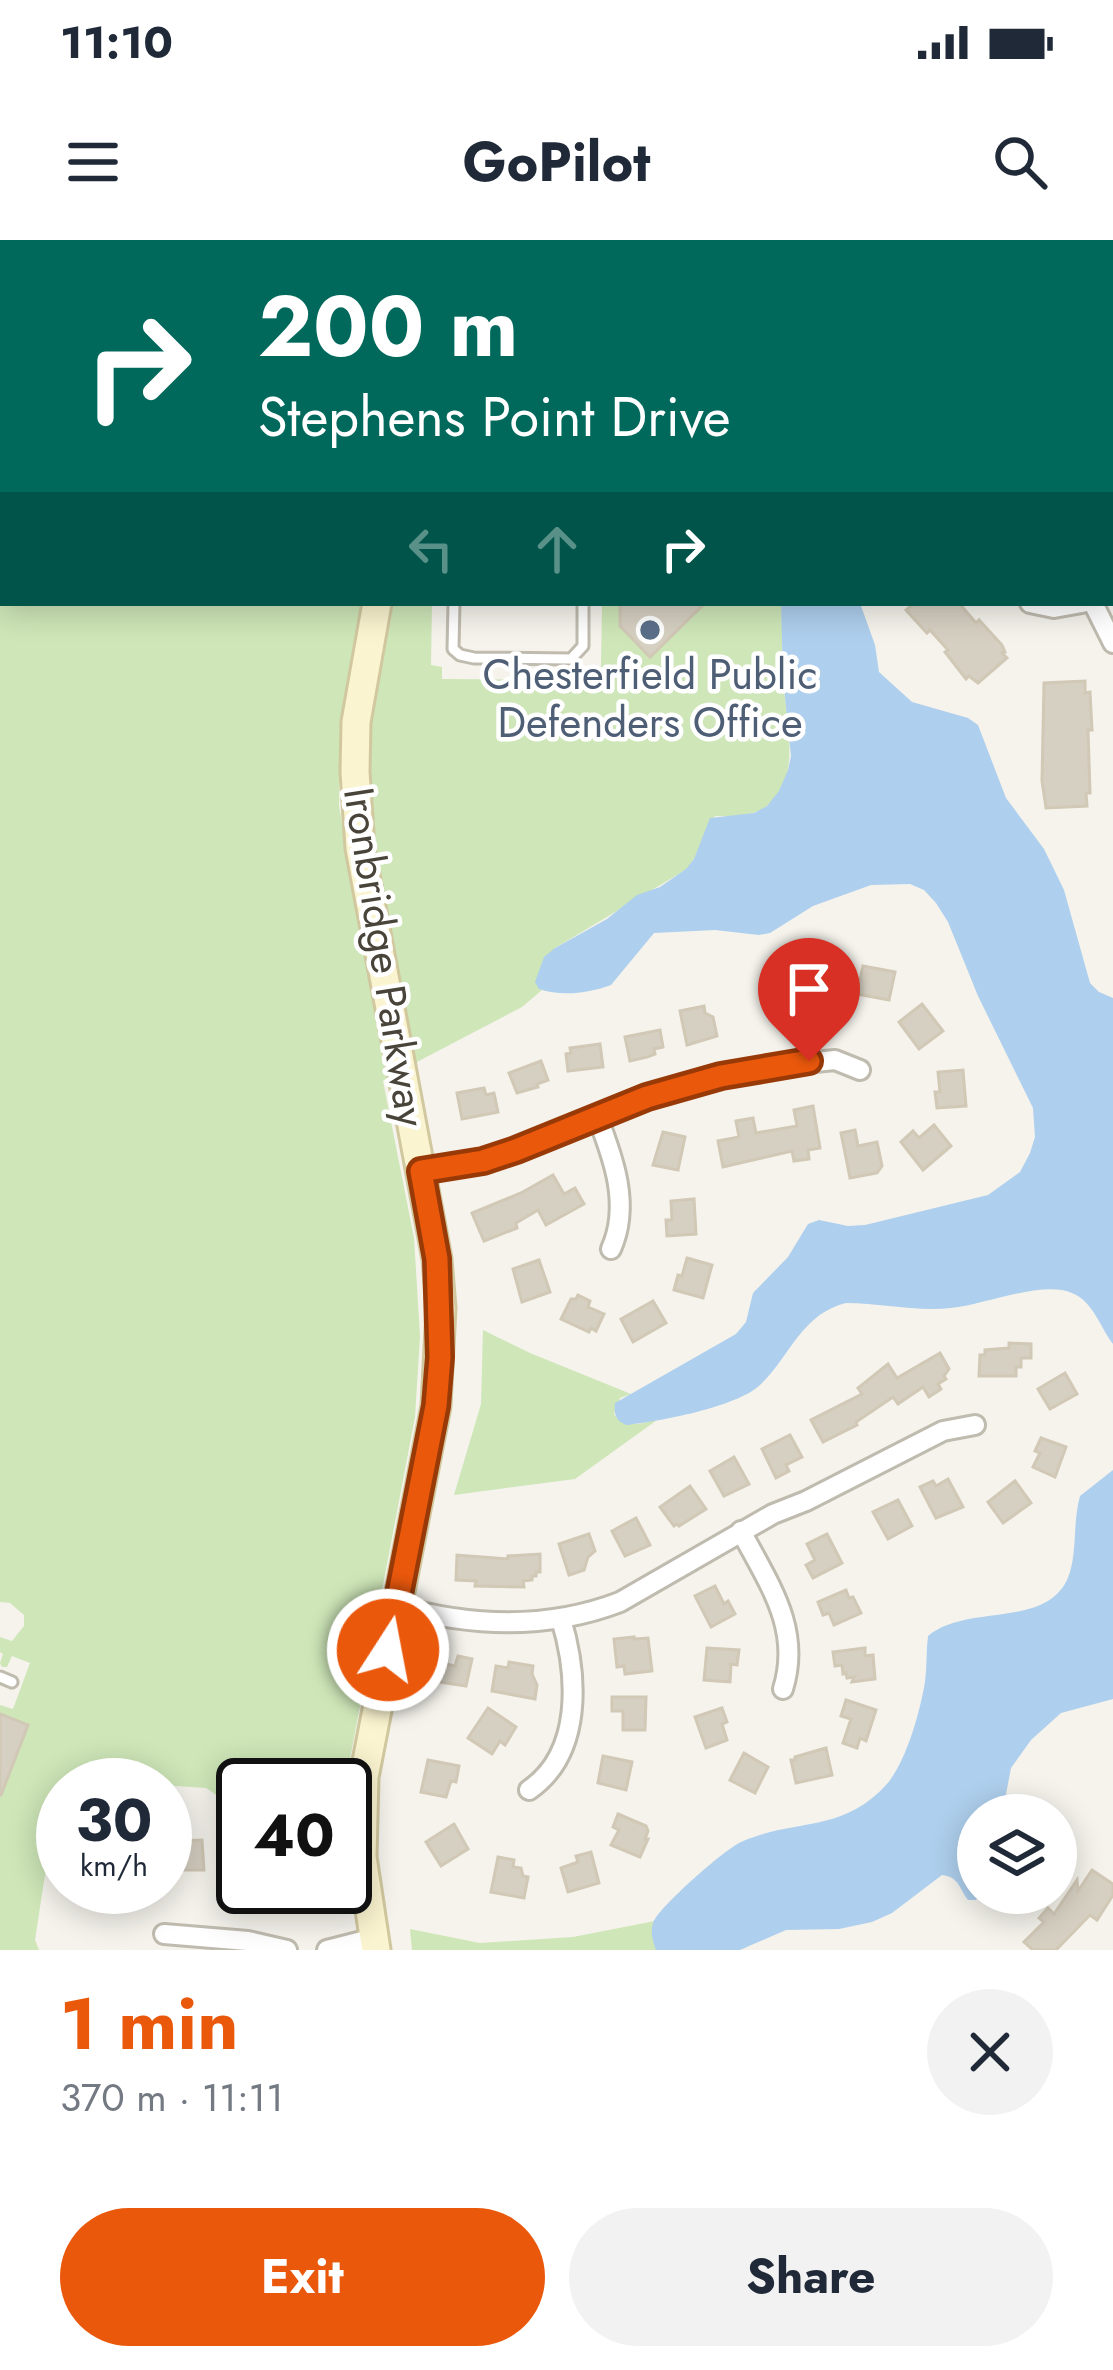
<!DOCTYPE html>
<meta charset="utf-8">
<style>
:root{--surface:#fff;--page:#f2f2f3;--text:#1f2937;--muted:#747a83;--accent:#ea580c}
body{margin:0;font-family:Jost,sans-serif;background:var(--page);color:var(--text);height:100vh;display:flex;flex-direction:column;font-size:45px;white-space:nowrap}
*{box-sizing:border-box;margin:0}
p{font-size:39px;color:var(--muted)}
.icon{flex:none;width:66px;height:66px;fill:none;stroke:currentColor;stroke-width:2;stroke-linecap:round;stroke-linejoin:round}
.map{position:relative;height:1710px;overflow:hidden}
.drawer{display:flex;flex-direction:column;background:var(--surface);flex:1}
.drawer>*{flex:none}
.top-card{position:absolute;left:0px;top:0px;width:1113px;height:366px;box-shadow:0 6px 30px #0003;background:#00695c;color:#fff;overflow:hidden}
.tools{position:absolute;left:957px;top:1554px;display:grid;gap:24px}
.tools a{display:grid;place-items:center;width:120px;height:120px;border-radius:50%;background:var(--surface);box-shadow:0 6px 30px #0003;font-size:60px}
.speed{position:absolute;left:36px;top:1518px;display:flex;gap:24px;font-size:60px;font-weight:700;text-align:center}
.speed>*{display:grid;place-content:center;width:156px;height:156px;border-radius:50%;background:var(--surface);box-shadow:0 6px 30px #0003;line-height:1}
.speed small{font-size:30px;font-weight:400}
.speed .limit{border:6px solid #111;border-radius:18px;background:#fff;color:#111}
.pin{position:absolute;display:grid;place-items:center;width:102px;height:102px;color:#fff;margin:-123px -51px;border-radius:50% 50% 50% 0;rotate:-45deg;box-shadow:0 0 12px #0007}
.pin .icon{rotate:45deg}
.me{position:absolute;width:132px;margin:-66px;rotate:11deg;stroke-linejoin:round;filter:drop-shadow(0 0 9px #0008)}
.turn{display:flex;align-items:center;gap:42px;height:252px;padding:0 60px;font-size:54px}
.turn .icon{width:156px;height:156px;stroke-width:2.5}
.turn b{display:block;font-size:84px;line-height:102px}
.lanes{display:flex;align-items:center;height:114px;padding:0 60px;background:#0003;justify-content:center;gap:60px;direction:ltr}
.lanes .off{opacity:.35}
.round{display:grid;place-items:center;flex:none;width:126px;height:126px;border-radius:63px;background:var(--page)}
.overview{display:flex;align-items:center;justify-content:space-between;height:204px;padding:0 60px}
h1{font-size:72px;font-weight:700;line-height:90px;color:var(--accent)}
.primary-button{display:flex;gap:24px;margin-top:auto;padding:24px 60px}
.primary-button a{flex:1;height:138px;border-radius:72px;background:var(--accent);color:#fff;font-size:48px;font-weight:700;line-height:138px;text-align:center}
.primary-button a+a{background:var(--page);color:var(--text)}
.status{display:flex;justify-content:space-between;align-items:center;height:84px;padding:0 60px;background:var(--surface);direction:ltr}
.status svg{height:33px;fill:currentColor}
header{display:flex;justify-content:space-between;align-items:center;height:156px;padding:0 60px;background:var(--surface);font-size:54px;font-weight:700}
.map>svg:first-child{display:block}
.green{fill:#cee6b8}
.water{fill:#aecfed}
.building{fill:#d6d0c2;stroke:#d1c8b6;stroke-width:3}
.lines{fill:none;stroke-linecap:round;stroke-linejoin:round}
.lane-casing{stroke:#c0bbaf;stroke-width:15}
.street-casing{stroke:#c0bbaf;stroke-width:24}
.secondary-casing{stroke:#d1c89f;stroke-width:33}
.lane{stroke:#fff;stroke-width:9}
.street{stroke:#fff;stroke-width:18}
.secondary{stroke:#fbf4d0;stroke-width:27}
.route-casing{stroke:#983908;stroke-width:30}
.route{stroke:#ea580c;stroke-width:21}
.service-dot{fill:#5c6f8a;stroke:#fff;stroke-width:4.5}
.labels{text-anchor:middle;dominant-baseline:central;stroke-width:9;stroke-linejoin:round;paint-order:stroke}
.service-label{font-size:42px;fill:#4e5e75;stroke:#fff}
.street-label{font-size:42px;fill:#49443a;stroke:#fff}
</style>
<div class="status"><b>11:10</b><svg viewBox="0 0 49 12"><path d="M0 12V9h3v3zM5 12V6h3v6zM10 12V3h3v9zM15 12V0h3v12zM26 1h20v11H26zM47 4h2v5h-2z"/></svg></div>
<header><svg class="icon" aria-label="menu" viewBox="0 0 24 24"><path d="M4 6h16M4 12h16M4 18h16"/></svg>GoPilot<svg class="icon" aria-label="search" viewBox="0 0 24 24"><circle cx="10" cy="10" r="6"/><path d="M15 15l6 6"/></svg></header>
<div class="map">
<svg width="1113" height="1710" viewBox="0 0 1113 1710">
<rect width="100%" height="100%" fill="#f5f3ec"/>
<g class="green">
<path d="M0 0H260L263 3H3V363H363L340 500 339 566 385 825 387 838 383 841 414 998 420 1096 415 1177 345 1545H243V1573L206 1548 88 1540 84 1545H63V1570L53 1582 35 1700 39 1710H0V1465L13 1469 30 1423 12 1416 7 1427H2L0 1423 3 1414 0 1412V1397L12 1401 24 1386V1375L10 1363 0 1362Z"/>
<path d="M392 363H432L431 425 442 427V439L589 440 590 429 601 426 602 363H781C783 391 781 420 784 448 787 487 805 556 753 573 741 577 727 576 715 576L694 619 687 629 555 708 539 749 542 750 522 767 415 823C396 724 367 622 368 520 369 466 384 415 392 363Z"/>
<path d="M483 1090 530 1113 631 1154 620 1158 614 1174C624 1190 641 1183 657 1180L575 1239 454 1255 481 1164Z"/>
<path d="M655 1681 656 1710H412L410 1689 480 1703 573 1697Z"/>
</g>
<g class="water">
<path d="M781 363H860L875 405 879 432 912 462 968 478 978 485 1006 558 1044 609 1064 650 1090 743 1099 752 1113 758V1104C1100 1087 1093 1061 1072 1053 1042 1040 984 1065 951 1068 916 1072 881 1063 846 1063 801 1074 790 1117 760 1145 737 1167 657 1182 626 1185 615 1180 614 1174 615 1163L736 1094 746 1082 753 1053 788 1017 808 984 819 980 848 986 865 985 988 955 1020 932 1030 913 1035 897 1033 868 978 756 948 682 936 663 924 650 910 644 871 645 813 666 770 693 759 695 715 690 654 693 611 745C589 753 562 757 539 749L535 742 544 717 555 708 607 679 637 655 660 647 686 629 694 619 710 578 754 573 767 566 779 551 788 530 791 516 783 438Z"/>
<path d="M1113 1230V1459L1061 1473 1031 1500 1011 1528 1002 1575H978V1653H981L976 1660H968C959 1648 959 1637 942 1635L892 1673 872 1682 839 1689 786 1690 740 1710H656C653 1702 650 1692 653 1683 658 1668 725 1609 741 1602 794 1578 841 1594 886 1545 906 1523 920 1472 925 1442 927 1427 926 1411 928 1396 969 1362 1052 1391 1070 1332 1077 1308 1073 1281 1080 1256Z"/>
</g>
<g class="building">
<path d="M620 363H705L650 417 620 386Z"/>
<path d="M914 363H959L976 383 979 380 1002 405 1005 412 1002 413 1007 418 978 443 969 436 966 439 945 412 948 410 930 390 927 393 906 370Z"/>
<path d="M1085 441V453L1090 452 1092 490H1088L1090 553H1086L1087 566 1046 568 1042 541 1044 443Z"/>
<path d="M863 726 895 732 889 760 857 754Z"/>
<path d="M922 764 943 791 919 809 899 782Z"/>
<path d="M704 766 705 773 713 777 717 796 687 805 680 771Z"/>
<path d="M660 790 663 807 654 809 655 814 647 817 630 821 625 797Z"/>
<path d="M600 804 603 827 568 831 566 814 571 813 570 808Z"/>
<path d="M541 821 548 840 537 844 538 847 517 853 509 833Z"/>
<path d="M963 830 966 866 937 868 935 852H940L938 832Z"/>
<path d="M484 848 486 855 494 853 498 872 462 879 457 853Z"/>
<path d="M813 866 820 908 808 910 809 919 794 921 792 911 723 927 718 901 739 897 736 881 753 878 756 893 797 886 794 870Z"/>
<path d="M934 885 951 906 923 930 901 902 913 891 919 898Z"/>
<path d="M855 890 858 906 877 902 882 926 877 933 850 938 841 893Z"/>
<path d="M663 892 685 897 678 930 653 925Z"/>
<path d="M553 935 564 954 575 948 584 964 546 985 538 970 516 983 517 988 484 1001 472 973 521 953Z"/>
<path d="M694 959 696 994 667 996 666 980H672L671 961Z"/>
<path d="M687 1018 712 1025 703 1058 674 1050 678 1035 682 1036Z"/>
<path d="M539 1020 550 1052 522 1062 513 1029Z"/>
<path d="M578 1055 590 1061 588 1067 604 1074 596 1091 591 1088 589 1092 561 1079 571 1059H576Z"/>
<path d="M653 1061 666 1083 633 1102 621 1079Z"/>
<path d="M1009 1103 1031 1104V1118H1021V1127H1016V1136H979L980 1115H985V1110L1009 1108Z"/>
<path d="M940 1113 949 1129 944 1136 946 1139 938 1144 941 1149 929 1157 923 1147 898 1164 893 1157 856 1182 857 1185 823 1202 811 1180 862 1154 858 1148 888 1124 897 1138Z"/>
<path d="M1065 1133 1077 1154 1050 1169 1038 1149Z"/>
<path d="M790 1195 802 1217 786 1225 789 1231 776 1238 762 1209Z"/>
<path d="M1041 1198 1066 1207 1055 1237 1033 1227 1040 1213 1035 1211Z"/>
<path d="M734 1217 749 1244 724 1256 710 1231Z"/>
<path d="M948 1239 963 1267 936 1278 920 1247 933 1241 936 1246Z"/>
<path d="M1015 1241 1031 1263 1003 1283 988 1262Z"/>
<path d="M690 1246 706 1269 679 1286 677 1284 674 1286 660 1267Z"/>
<path d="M898 1260 912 1286 888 1299 873 1272Z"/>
<path d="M636 1278 650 1305 625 1316 612 1291Z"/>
<path d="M589 1294 595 1311 588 1317 584 1330 569 1335 559 1304Z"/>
<path d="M827 1294 842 1323 813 1338 806 1325 815 1320 807 1304Z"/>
<path d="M540 1314V1332H536V1336H532V1340L523 1341 524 1347 475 1346 476 1341 456 1340 457 1315 508 1319V1316Z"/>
<path d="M715 1346 724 1364 728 1361 735 1374 711 1387 695 1356Z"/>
<path d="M846 1350 849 1358 853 1357 861 1373 834 1385 829 1373 823 1375 818 1362Z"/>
<path d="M634 1397V1399L648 1398 652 1431 625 1434 624 1426 617 1427 614 1399Z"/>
<path d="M707 1408 739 1410 737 1425 731 1424 730 1442 704 1440Z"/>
<path d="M865 1408V1416L873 1415 875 1439 852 1442 854 1437 847 1438 846 1433 843 1434 842 1425 835 1426 833 1412Z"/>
<path d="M458 1416 472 1419 466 1446 433 1441 438 1422 455 1426Z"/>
<path d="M509 1422 533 1426 532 1434 537 1445 535 1459 492 1451 496 1426 508 1428Z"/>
<path d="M612 1457H646L645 1490H623V1471H612Z"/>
<path d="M846 1460 876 1470 866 1501 860 1498 857 1508 843 1503 851 1479 841 1476Z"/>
<path d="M488 1468 516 1487 505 1505 500 1501 492 1514 468 1498Z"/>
<path d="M722 1468 727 1482 722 1484 727 1500 706 1508 695 1477Z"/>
<path d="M0 1474 28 1485 1 1555H0Z"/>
<path d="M826 1508 832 1535 796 1543 791 1520H795V1517Z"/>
<path d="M744 1513 768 1527 755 1553 730 1540Z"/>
<path d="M603 1516 632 1522 626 1550 598 1543Z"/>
<path d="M428 1520 459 1526 456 1542 451 1541 446 1557 421 1552Z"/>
<path d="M618 1574 646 1586 648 1591 645 1599H648L640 1617 611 1605 619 1590 613 1587Z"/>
<path d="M454 1584 468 1609 441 1626 426 1602Z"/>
<path d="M202 1600 204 1630H165V1611L180 1610 179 1601Z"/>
<path d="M591 1612 599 1643 568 1652 561 1628 578 1622 576 1616Z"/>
<path d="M498 1617 514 1620 513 1627 521 1628 523 1636 528 1637 524 1658 491 1652Z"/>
<path d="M1092 1630 1113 1644V1655L1097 1680 1090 1675 1056 1710H1033L1024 1702 1044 1682 1039 1678 1048 1668 1054 1674 1077 1640 1078 1651Z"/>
</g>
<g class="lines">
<g class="lane-casing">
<g id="lane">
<path d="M454 363 453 409 460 415 474 418 571 419 583 406V363"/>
<path d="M0 1437 12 1442"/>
</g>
</g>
<g class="street-casing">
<g id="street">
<path d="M1110 143 1113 138"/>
<path d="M1110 179 1113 181"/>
<path d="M1110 354 1113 352"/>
<path d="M1030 363 1054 368 1082 363"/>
<path d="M1093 363 1113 403"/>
<path d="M597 876C613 917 631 965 611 1009"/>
<path d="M421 931 456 926 516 910 647 857 721 835 765 827 835 820 860 830"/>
<path d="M741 1291C768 1343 802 1388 783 1449"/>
<path d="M397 1366C472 1387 547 1390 620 1362L773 1274 806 1261 943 1191 975 1185"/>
<path d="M529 1550C583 1513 578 1435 561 1379"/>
<path d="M164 1694 248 1701 287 1710"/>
<path d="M327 1710 374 1698"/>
</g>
</g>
<g class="secondary-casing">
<g id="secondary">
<path d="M278 0 280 3"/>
<path d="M376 1710 362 1617 364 1537 436 1166 441 1068 437 1019 360 608 355 532 356 482 377 363"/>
</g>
</g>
<use href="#lane" class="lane"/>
<use href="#street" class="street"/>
<use href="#secondary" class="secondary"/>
</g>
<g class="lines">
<g class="route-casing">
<path id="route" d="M388 1410 436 1166 440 1117 437 1019 421 931 483 921 516 910 647 857 721 836 809 821"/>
</g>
<use href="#route" class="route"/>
</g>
<circle class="service-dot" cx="650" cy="390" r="12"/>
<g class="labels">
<g class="service-label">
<text x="650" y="434">Chesterfield Public<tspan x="650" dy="48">Defenders Office</tspan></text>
</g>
<g class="street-label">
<text transform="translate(385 717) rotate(81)">Ironbridge Parkway</text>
</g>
</g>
</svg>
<div class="tools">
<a><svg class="icon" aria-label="layers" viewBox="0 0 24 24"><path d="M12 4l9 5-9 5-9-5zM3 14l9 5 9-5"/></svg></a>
</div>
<div class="speed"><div>30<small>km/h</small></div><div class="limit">40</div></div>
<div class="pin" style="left:809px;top:821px;background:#d93025"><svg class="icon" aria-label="arrive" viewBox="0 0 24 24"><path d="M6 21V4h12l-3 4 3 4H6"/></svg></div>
<svg class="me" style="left:388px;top:1410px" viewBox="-20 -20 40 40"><circle r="17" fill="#ea580c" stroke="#fff" stroke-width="3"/><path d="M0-11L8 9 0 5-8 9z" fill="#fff"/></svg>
<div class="top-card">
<div class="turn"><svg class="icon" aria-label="right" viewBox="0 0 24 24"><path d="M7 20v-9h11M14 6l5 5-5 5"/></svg><div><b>200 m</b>Stephens Point Drive</div></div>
<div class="lanes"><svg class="icon off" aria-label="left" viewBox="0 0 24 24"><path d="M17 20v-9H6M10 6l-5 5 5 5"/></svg><svg class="icon off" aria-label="ahead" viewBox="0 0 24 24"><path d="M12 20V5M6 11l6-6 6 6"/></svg><svg class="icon" aria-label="right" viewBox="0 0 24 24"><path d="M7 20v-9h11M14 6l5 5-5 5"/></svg></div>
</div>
</div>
<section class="drawer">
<div class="overview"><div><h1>1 min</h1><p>370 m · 11:11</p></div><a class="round"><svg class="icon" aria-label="close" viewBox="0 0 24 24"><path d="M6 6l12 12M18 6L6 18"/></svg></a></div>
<div class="primary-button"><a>Exit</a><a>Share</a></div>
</section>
